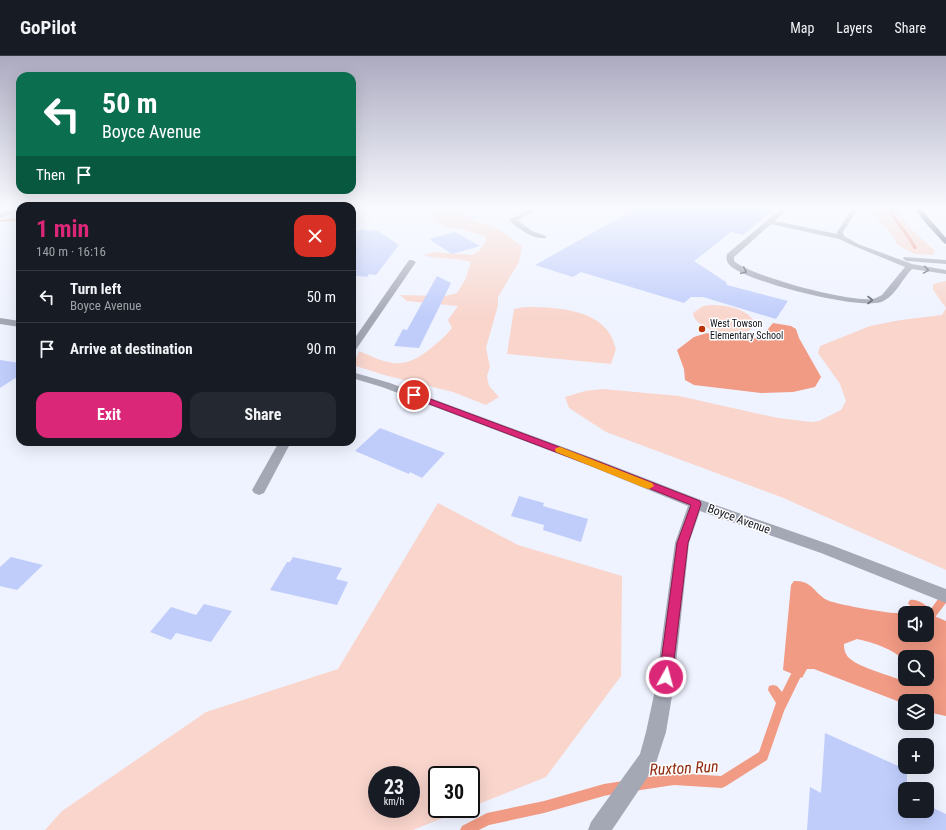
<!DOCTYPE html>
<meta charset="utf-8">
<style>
:root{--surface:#171b24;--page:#242831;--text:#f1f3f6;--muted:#9ea1a6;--line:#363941;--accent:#db2777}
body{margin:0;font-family:"Roboto Condensed",sans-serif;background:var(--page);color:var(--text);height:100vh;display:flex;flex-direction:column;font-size:15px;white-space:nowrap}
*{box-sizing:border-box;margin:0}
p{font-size:13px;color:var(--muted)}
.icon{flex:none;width:22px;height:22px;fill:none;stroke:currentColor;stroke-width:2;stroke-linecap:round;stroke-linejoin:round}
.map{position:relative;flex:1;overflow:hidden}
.panel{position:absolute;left:16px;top:146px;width:340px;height:244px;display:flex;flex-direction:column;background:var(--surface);border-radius:12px;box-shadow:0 4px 16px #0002}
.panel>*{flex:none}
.guide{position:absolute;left:16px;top:16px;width:340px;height:122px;border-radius:12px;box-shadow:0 4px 16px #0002;background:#0b6e4f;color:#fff;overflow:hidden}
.controls{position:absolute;left:898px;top:550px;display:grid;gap:8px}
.controls a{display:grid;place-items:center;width:36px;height:36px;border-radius:8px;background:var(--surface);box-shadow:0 4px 16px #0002;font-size:20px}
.speed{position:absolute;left:368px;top:710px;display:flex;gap:8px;font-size:20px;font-weight:700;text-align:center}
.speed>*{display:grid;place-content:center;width:52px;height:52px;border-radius:50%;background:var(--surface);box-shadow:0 4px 16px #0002;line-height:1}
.speed small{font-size:10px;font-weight:400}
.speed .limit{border:2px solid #111;border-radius:6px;background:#fff;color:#111}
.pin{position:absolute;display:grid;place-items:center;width:34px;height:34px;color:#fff;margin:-17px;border:2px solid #fff;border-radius:50%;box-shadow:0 1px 4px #0007}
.me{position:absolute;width:44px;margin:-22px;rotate:7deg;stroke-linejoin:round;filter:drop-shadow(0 0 3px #0008)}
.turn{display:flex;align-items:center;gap:14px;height:84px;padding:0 20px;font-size:18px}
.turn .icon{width:52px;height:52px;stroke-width:2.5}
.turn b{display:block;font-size:28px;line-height:34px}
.then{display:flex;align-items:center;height:38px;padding:0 20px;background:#0003;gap:8px;font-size:15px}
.round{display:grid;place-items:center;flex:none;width:42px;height:42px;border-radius:12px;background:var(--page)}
.summary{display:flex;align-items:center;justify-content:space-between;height:68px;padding:0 20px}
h1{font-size:24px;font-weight:700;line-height:30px;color:var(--accent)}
.primary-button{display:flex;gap:8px;margin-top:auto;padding:8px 20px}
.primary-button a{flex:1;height:46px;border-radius:12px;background:var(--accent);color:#fff;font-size:16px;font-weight:700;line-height:46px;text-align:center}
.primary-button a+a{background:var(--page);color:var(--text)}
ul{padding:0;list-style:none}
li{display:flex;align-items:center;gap:12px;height:52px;padding:0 20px;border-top:1px solid var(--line)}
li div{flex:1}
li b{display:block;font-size:15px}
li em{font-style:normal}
header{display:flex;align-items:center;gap:24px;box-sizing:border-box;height:56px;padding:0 20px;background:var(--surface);border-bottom:1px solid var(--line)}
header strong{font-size:19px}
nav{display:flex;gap:22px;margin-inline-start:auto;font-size:14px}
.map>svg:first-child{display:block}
.green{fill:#f9d5cc;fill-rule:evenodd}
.water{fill:#f19a84;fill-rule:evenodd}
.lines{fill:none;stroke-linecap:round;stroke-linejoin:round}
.stream{fill:#f19a84;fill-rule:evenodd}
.building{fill:#c0cdfb}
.minor{fill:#a4a8b5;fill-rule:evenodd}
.major{fill:#646a80;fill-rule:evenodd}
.oneway{stroke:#5a5e6a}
.route{fill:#db2777;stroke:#8e194d}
.slow{fill:#f59e0b}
.poi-dot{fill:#bb3207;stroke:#fff;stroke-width:1.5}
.labels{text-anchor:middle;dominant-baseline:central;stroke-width:3;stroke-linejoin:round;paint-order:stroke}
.far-poi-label{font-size:10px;fill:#11141e;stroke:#fff;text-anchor:start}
.street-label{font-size:12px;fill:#11141e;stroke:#fff}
.near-water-label{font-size:16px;font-style:italic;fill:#902c11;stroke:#fff}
</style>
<header>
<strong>GoPilot</strong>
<nav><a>Map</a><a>Layers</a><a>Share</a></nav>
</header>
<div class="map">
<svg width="946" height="774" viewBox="0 0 946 774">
<rect width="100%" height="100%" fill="#eff3ff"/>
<g class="green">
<path d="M437 153H467L464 157C479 172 485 165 498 173 507 178 514 185 522 190L519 206 498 241V249L486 292 490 311 487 320 489 330 499 341 486 349 453 336 384 319 353 309 359 295C389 308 402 315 430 293 438 286 446 280 452 272L448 264 458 250 407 245 400 239 445 240 457 237 465 224 471 206C455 201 439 204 423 199L435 196 472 199 479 195 486 185 485 180 458 172 447 171 433 162V158Z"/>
<path d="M870 153H898L912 174 935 195 933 199 915 198 903 192 896 187 894 181 870 155Z"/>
<path d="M946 225V252L933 234V228Z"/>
<path d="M711 249C726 249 747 252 755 267 750 287 694 276 693 257L703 250Z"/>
<path d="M524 251C551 251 594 252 610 278 613 283 614 288 616 293L611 308 507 298 514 253Z"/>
<path d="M946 252V514L781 441 606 376 569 352 565 341 585 335 603 333 679 340 778 362 811 366 819 365 841 354 846 345 840 328 818 297 820 290 870 270 901 264 942 259Z"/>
<path d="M438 447 518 489 622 520 621 620 546 721 471 751V719H437V753H465L413 774H45L62 755 206 656 338 613ZM377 719H411V753H377Z"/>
</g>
<g class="water">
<path d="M773 267 791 270 796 273 799 282 821 321 815 331 793 336 761 337 694 329 685 324 684 313 677 294 694 281 707 277 720 281 740 283 756 282 764 278Z"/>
<path d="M794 525C812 524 814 537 827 544 834 548 891 558 898 557 902 557 908 553 912 551L926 557H905V579H927V557L946 565V660L927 656V645H905V648L814 613H807L802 622 783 614 791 529ZM857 583C874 587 892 592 905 605V601H927V623H908L907 626C892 620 860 612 849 602 845 598 844 593 844 588Z"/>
</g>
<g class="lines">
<g class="stream">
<path d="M886 153H890L911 182 917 192 916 193H914L908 183Z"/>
<path d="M20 162V164L0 166V164Z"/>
<path d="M946 535V547L936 560 933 571 930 572 927 571V557C920 557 912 554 908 547L910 544C917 542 925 549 931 553L943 536Z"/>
<path d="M799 609 803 610 804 614 784 655 767 704 726 730 722 732 674 729 634 735 630 733 629 731 627 735 604 740 544 757 489 769 479 774H460L462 770 487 757 544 745 604 728 623 725 627 727 628 729 630 725 634 723 674 717 721 720 759 696 776 647 768 634 769 630 773 629 777 630 782 636 795 610Z"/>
</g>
</g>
<g class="building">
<path d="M635 153H774L743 179 731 176 694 205 726 226 727 229 788 245 776 263 703 241H691L684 247 581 216 573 221 535 209Z"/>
<path d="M364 173 367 175 373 174 378 175 399 189 376 219 369 218 367 221 352 219V176Z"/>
<path d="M455 176 480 190 452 198 429 183Z"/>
<path d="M437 220 451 227 419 292 394 290 403 273 407 274Z"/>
<path d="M0 304 20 307V319L0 332Z"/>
<path d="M380 372 445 397 422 422 410 416 409 418 355 395Z"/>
<path d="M519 440 544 447 543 450 588 463 581 486 543 474 544 469 511 460Z"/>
<path d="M11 501 43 509 17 534 0 530V511Z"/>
<path d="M293 501 342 512 336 523 348 526 337 549 270 534 287 506H290Z"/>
<path d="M204 548 232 555 211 586 176 577 171 584 150 576 171 551 196 559Z"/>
<path d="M825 677 907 714V733H905V755H927V749L946 758V774H807L810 731 821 737Z"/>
</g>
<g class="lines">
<g class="minor">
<path d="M12 153 20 154 0 162V158Z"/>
<path d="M530 153H539L517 164 532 175 546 180V182C534 184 517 172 509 164Z"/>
<path d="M781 153H788L775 165 837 178V176L852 153H858L843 176 844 180 858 188 912 208 946 214V218L912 213C902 223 895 241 881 246 858 254 755 227 735 213 729 210 725 205 727 198ZM771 168 839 183 854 190 905 211 882 239C879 240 877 242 873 243 848 246 753 221 734 205V201Z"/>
<path d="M904 201 946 204V208L907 205 903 203Z"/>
<path d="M409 204H412L416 206 355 295 352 296V286Z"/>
<path d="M0 262 20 265V271L0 268Z"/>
<path d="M352 316 390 327 598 404 701 444 831 489 946 533V547L821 497 700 455 689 487 673 634 666 676 655 710 612 774H588L591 766 640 698 646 676 655 634 675 487 688 450 590 410 382 331 352 322Z"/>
<path d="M279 386H291L264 437 259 439 254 437 252 434Z"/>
</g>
<path class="major" d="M915 153H921L946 182V188L944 187 923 164Z"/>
</g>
<defs><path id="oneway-chevron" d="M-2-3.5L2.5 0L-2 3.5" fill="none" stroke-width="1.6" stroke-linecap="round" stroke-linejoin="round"/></defs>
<g class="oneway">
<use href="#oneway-chevron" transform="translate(926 214) rotate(9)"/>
<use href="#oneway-chevron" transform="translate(744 215) rotate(25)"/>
<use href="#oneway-chevron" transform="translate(870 244)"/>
</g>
<linearGradient id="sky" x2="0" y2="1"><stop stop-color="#abaac0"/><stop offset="0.58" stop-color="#f8faff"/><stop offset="1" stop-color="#f8faff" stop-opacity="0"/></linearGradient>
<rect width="946" height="262" fill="url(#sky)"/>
<path class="route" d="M414 337 597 405 700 445 701 448 688 487 672 621 670 626 666 628 661 626 659 621 677 487 691 449 590 409 411 341V338Z"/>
<path class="slow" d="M560 391 652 427 654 430 649 433 645 432 556 396 555 394 556 392Z"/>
<circle class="poi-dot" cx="702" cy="273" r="4"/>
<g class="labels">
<g class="far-poi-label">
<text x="710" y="267">West Towson<tspan x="710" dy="12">Elementary School</tspan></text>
</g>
<g class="street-label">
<text transform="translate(739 463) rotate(20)">Boyce Avenue</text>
</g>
<g class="near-water-label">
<text transform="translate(684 712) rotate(-3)">Ruxton Run</text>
</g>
</g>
</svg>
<div class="controls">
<a><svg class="icon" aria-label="sound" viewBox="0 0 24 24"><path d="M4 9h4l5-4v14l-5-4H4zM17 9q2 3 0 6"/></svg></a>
<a><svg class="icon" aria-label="search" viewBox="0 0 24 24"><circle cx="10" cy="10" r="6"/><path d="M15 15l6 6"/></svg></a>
<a><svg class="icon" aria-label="layers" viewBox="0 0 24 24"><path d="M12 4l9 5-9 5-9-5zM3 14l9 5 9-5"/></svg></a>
<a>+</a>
<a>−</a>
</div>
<div class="speed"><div>23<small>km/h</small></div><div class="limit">30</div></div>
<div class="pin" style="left:414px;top:339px;background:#d93025"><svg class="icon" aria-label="arrive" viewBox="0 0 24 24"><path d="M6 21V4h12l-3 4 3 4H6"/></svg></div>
<svg class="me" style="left:666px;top:621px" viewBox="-20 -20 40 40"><circle r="17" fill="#db2777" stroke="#fff" stroke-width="3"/><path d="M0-11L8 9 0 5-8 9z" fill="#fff"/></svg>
<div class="guide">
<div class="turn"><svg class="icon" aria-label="left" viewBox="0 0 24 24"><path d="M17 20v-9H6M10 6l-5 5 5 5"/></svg><div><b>50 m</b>Boyce Avenue</div></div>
<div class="then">Then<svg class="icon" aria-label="arrive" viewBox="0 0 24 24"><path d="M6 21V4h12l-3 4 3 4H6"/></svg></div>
</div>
<section class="panel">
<div class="summary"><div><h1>1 min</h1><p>140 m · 16:16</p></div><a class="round" style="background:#d93025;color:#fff"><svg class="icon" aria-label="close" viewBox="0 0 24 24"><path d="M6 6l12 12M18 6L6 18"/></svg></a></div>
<ul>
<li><svg class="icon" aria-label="left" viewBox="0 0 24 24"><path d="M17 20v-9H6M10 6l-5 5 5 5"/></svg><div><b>Turn left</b><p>Boyce Avenue</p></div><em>50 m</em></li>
<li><svg class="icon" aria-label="arrive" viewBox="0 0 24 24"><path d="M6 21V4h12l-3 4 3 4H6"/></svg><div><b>Arrive at destination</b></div><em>90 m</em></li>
</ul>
<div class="primary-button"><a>Exit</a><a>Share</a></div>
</section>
</div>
